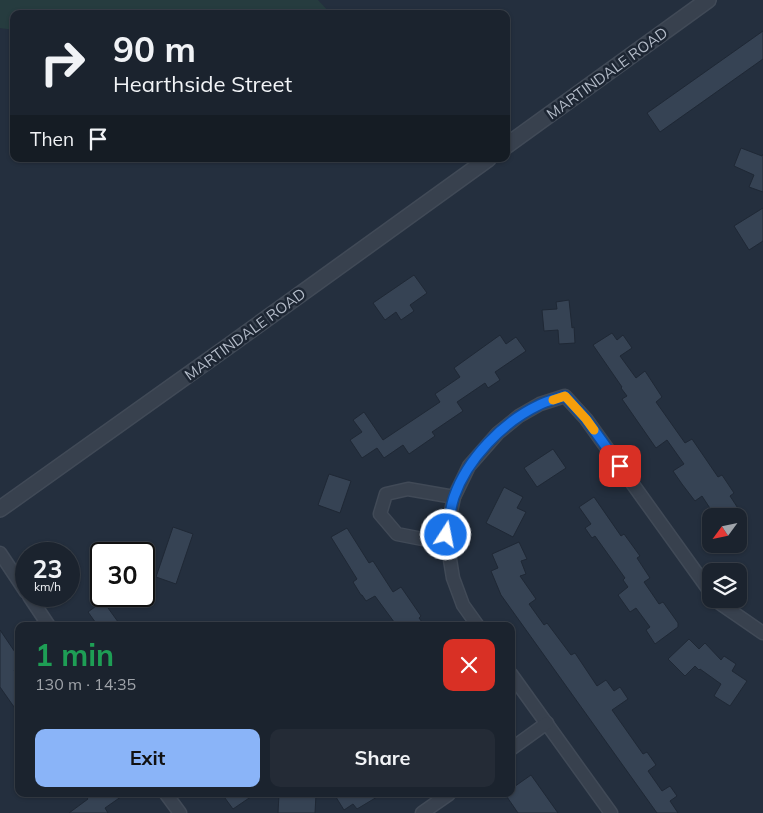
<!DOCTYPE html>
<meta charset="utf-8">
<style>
:root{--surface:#1b232e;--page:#242b36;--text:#f1f3f6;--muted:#a0a4aa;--line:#39404a;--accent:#8ab4f8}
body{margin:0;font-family:Mulish,sans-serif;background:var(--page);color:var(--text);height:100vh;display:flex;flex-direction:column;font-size:19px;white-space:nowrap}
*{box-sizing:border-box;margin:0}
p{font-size:16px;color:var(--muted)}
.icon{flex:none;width:28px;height:28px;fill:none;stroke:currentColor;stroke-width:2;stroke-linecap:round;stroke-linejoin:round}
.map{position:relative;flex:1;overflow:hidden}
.sheet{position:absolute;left:15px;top:622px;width:500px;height:175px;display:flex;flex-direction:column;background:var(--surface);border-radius:10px;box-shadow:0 1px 4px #0004,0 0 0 1px var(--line)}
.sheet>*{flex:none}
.top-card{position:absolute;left:10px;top:10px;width:500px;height:152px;border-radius:10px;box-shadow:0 1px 4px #0004,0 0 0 1px var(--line);background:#1b232e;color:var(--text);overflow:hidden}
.needle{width:32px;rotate:237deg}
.fabs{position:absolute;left:702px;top:508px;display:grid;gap:10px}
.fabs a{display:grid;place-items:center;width:45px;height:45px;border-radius:10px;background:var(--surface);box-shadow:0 1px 4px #0004,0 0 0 1px var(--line);font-size:25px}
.speed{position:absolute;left:15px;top:542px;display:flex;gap:10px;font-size:25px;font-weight:700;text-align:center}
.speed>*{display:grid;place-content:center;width:65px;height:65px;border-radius:50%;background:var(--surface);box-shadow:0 1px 4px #0004,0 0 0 1px var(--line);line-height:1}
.speed small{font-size:12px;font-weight:400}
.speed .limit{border:2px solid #111;border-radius:8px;background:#fff;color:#111}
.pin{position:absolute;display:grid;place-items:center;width:42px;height:42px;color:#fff;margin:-21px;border-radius:10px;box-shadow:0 2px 8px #0006}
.me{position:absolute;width:55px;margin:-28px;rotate:11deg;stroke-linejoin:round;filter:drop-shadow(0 0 4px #0008)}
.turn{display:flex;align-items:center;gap:18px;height:105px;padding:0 20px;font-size:22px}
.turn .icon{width:65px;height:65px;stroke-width:2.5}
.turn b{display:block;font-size:35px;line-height:42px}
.then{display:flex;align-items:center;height:48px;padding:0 20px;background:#0003;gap:10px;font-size:19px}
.round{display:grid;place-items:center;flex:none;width:52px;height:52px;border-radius:10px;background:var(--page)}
.headline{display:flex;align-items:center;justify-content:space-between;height:85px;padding:0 20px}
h1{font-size:30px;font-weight:700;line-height:38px;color:#1e9e55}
.primary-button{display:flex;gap:10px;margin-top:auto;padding:10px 20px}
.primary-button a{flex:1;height:58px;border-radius:10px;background:var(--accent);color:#111;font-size:20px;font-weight:700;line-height:58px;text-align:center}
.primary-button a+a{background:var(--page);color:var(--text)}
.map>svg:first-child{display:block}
.green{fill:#263c3f}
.building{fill:#364354;stroke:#1f2835}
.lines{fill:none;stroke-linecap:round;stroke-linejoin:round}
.minor-casing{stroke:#414a57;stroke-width:15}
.tertiary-casing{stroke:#414a57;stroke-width:18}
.minor{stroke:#38414e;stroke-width:12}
.tertiary{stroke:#38414e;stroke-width:15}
.route-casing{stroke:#114b97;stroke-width:12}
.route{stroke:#1a73e8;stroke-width:9}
.slow{stroke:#f59e0b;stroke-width:9}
.labels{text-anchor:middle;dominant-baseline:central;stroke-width:5;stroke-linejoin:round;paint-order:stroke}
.street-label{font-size:15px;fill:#b4bcc9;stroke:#1d2633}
</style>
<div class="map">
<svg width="763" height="813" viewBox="0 0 763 813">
<rect width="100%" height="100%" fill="#242f3e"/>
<path class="green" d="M0 0H318L331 14H14V30L0 28Z"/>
<g class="building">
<path d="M763 31V59L660 132 647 113Z"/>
<path d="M741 148 762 156 763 154V192L749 187 754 175 734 166Z"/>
<path d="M763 208V241L749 250 734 226Z"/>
<path d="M414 275 427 293 410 305 414 311 401 320 396 312 385 320 373 303Z"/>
<path d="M569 300 572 328 574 327 575 343 559 344 558 330 544 331 542 310 557 309 556 302Z"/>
<path d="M612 333 617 340 623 335 632 348 620 356 636 378 645 371 662 397 656 402 685 443 692 439 718 477 722 475 734 493 730 496 743 516H715L702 496 695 501 682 484 673 471 684 464 667 440 656 448 622 399 627 396 621 388 622 387 593 345Z"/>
<path d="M500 335 506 344 516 337 526 351 495 372 500 380 488 388 485 383 457 402 463 411 432 432 435 436 409 454 403 445 384 458 377 448 362 458 350 440 362 432 353 420 364 412 383 440 440 402 435 394 460 377 454 368Z"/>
<path d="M553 449 566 468 537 487 524 468Z"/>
<path d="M329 474 351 481 340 513 318 505Z"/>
<path d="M504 487 523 497 517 508 526 512 513 537 486 523Z"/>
<path d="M594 497 621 536 624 534 640 556 637 558 650 578 644 582 659 604 663 602 678 623V627L655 644 646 630 650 627 636 608 630 612 618 595 628 587 623 580 625 578 595 536 592 538 585 528 591 524 579 507Z"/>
<path d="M173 527 193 534 176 584 156 577Z"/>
<path d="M347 528 369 563 373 561 393 592 401 587 421 616 419 618 425 626H397L375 596 366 601 362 595H361L353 582 357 579 331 537Z"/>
<path d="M519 542 527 559 521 561 526 574 520 576 536 599 529 604 544 625 547 623 571 655 575 653 597 686 606 680 614 691 620 687 628 699 612 710 643 754 647 752 656 765 648 771 662 791 670 786 677 796 670 801 678 813H657L501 595 491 571 498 568 492 554Z"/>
<path d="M103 601 121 626H98L88 612Z"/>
<path d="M0 630 19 658V667L14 670 19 677V714L0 687Z"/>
<path d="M689 639 699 649 705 643 721 660 724 656 736 664 732 671 747 681 730 706 714 696 721 684 700 669 699 670 695 666 685 676 668 659Z"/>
<path d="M531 775 558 813H518L505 794H511V789Z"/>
<path d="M84 794H125L105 808 108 813H69L88 799Z"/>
<path d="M222 794H255L233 809Z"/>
<path d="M279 794H316L315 813H278Z"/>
<path d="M334 794H382L357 809 353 804 344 810Z"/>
</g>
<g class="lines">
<g class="minor-casing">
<g id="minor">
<path d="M448 544 397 534 380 514 386 494 408 489 454 497"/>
<path d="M0 553 26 592"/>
<path d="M29 596 49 626"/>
<path d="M716 599 718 602 763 633"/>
<path d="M478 626 463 605 453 578 446 535 454 497 469 466 498 433 519 416 540 404 565 396 586 419 711 593"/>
<path d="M511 674 611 813"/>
<path d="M511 749 547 723"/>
<path d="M166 794 180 813"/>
<path d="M422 813 449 794"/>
</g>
</g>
<g class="tertiary-casing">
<g id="tertiary">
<path d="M506 146 708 0"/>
<path d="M0 509 230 345 488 159"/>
</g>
</g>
<use href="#minor" class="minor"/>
<use href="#tertiary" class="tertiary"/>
</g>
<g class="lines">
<g class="route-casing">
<path id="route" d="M446 535C449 522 450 509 454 497 467 459 503 422 539 405 547 401 556 399 565 396L586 419 620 466"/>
</g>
<use href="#route" class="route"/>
<path class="slow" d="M553 400 565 396 586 419 594 430"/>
</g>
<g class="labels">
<g class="street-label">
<text transform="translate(607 73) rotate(-36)">MARTINDALE ROAD</text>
<text transform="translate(245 334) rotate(-36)">MARTINDALE ROAD</text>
</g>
</g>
</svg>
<div class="fabs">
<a><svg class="needle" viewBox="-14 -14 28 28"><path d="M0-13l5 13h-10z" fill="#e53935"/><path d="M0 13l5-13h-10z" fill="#a0a4aa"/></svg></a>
<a><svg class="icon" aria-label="layers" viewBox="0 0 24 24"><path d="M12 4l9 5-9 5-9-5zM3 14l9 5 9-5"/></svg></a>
</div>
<div class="speed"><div>23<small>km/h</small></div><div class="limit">30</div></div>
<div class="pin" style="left:620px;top:466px;background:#d93025"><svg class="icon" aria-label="arrive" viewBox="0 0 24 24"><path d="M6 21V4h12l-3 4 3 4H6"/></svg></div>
<svg class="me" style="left:446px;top:535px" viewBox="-20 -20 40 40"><circle r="17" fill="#1a73e8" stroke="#fff" stroke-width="3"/><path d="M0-11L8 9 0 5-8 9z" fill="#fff"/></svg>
<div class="top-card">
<div class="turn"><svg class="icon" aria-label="right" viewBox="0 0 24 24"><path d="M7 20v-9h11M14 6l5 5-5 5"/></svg><div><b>90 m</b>Hearthside Street</div></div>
<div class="then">Then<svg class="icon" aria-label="arrive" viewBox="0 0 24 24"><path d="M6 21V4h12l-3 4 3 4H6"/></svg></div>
</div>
<section class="sheet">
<div class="headline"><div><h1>1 min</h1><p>130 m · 14:35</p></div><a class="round" style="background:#d93025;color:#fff"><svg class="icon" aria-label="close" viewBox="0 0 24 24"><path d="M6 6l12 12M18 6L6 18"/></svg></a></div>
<div class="primary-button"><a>Exit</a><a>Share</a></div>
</section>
</div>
